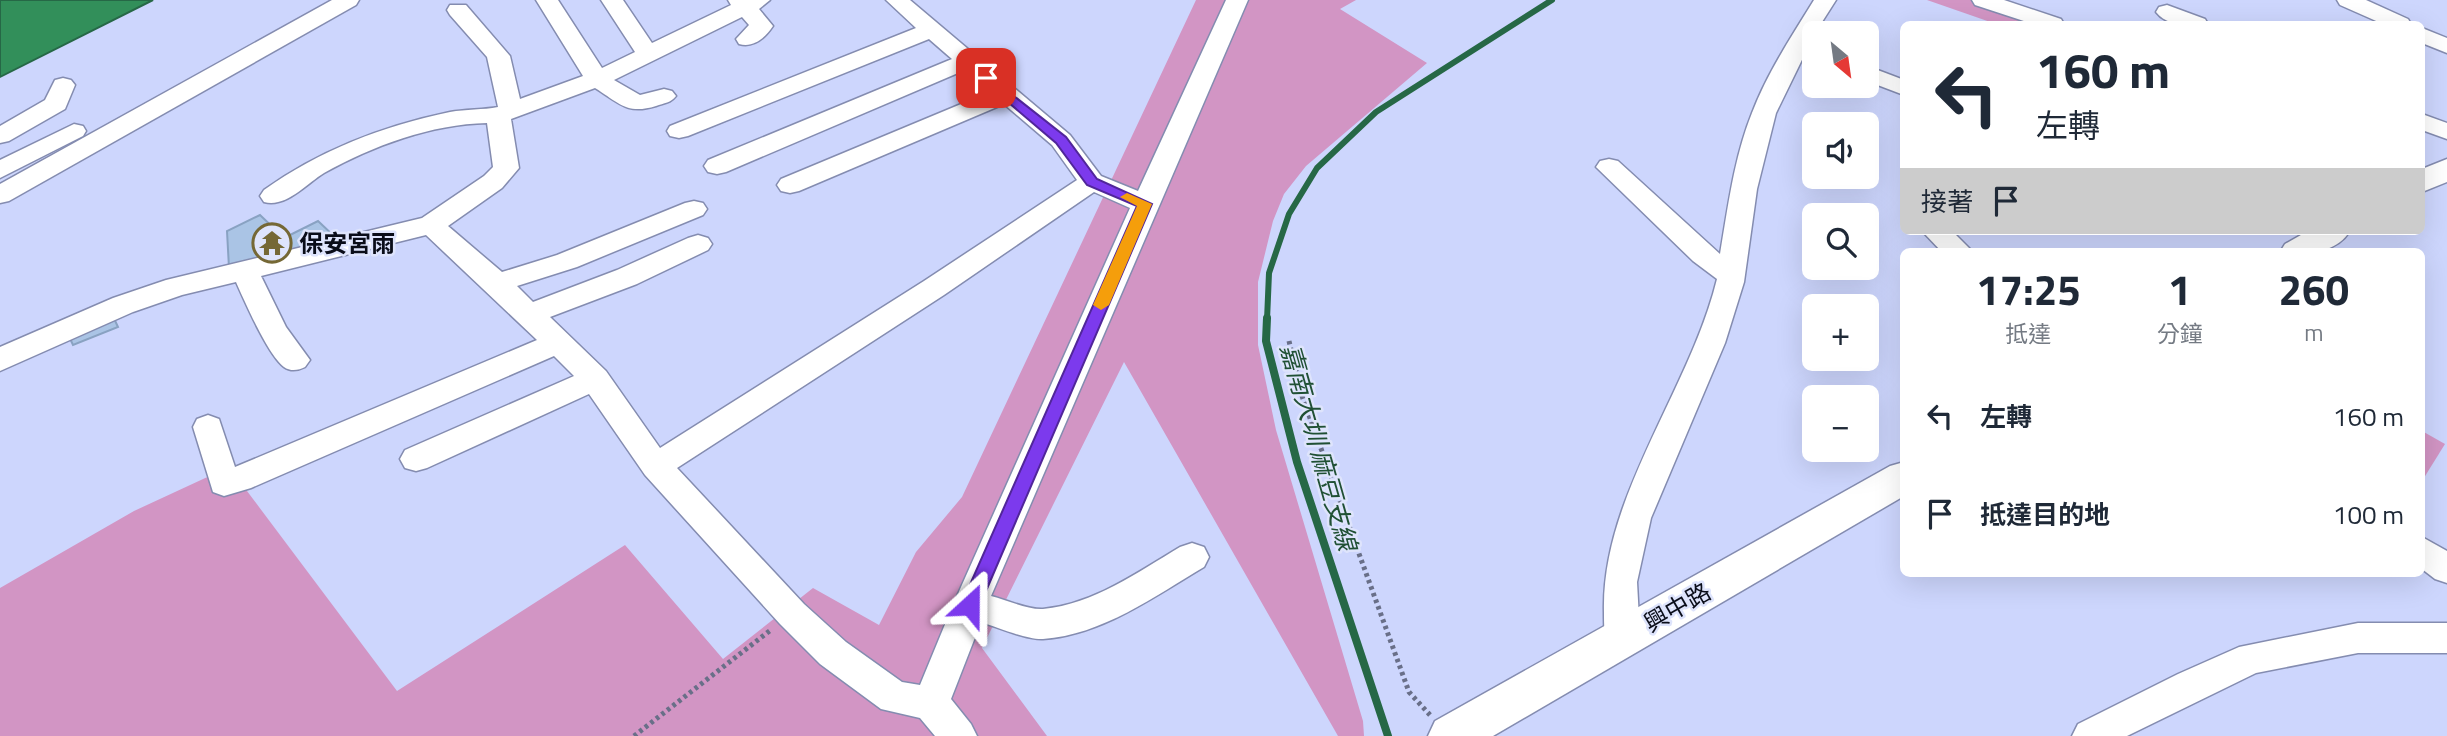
<!DOCTYPE html>
<html lang="zh-TW">
<meta charset="utf-8">
<style>
:root{--surface:#fff;--page:#f6f6f7;--text:#1f2937;--muted:#747a83}
body{margin:0;font-family:"Titillium Web","Noto Sans TC",sans-serif;background:var(--page);color:var(--text);height:100vh;display:flex;flex-direction:column;font-size:26px;white-space:nowrap}
*{box-sizing:border-box;margin:0}
p{font-size:23px;color:var(--muted)}
.icon{flex:none;width:38px;height:38px;fill:none;stroke:currentColor;stroke-width:2;stroke-linecap:round;stroke-linejoin:round}
.map{position:relative;flex:1;overflow:hidden}
.sheet{position:absolute;left:1900px;top:248px;width:525px;height:329px;display:flex;flex-direction:column;background:var(--surface);border-radius:10px;box-shadow:0 7px 28px #0002}
.sheet>*{flex:none}
.banner{position:absolute;left:1900px;top:21px;width:525px;height:214px;border-radius:10px;box-shadow:0 7px 28px #0002;background:#fff;color:var(--text);overflow:hidden}
.needle{width:46px;rotate:151deg}
.buttons{position:absolute;left:1802px;top:21px;display:grid;gap:14px}
.buttons a{display:grid;place-items:center;width:77px;height:77px;border-radius:10px;background:var(--surface);box-shadow:0 7px 28px #0002;font-size:35px}
.pin{position:absolute;display:grid;place-items:center;width:60px;height:60px;color:#fff;margin:-30px;border-radius:14px;box-shadow:0 4px 10px #0006}
.me{position:absolute;width:77px;margin:-38px;rotate:24deg;stroke-linejoin:round;filter:drop-shadow(0 0 5px #0008)}
.turn{display:flex;align-items:center;gap:24px;height:147px;padding:0 21px;font-size:32px}
.turn .icon{width:91px;height:91px;stroke-width:2.5}
.turn b{display:block;font-size:49px;line-height:60px}
.then{display:flex;align-items:center;height:66px;padding:0 21px;background:#0003;gap:14px;font-size:26px}
.eta{display:flex;justify-content:space-evenly;align-items:center;height:119px;text-align:center}
.eta b{font-size:42px;font-weight:700;line-height:49px}
ul{padding:0;list-style:none}
li{display:flex;align-items:center;gap:21px;height:98px;padding:0 21px}
li div{flex:1}
li b{display:block;font-size:26px}
li em{font-style:normal}
.map>svg:first-child{display:block}
.green{fill:#d295c4}
.water{fill:#328f5a;stroke:#266846;stroke-width:2}
.lines{fill:none;stroke-linecap:round;stroke-linejoin:round}
.stream-far1{stroke:#266846;stroke-width:6}
.stream{stroke:#266846;stroke-width:8}
.building{fill:#aac4e5;stroke:#89a2c2;stroke-width:2}
.minor-casing{stroke:#848cb0;stroke-width:3}
.major-casing{stroke:#848cb0;stroke-width:3}
.path{stroke:#696f88;stroke-width:5;stroke-dasharray:3.5 3.5;stroke-linecap:butt}
.minor{fill:#fff;fill-rule:evenodd}
.major{fill:#fff;fill-rule:evenodd}
.route{fill:#7c3aed;stroke:#51269a;stroke-width:2}
.slow{fill:#f59e0b}
.labels{text-anchor:middle;dominant-baseline:central;stroke-width:5;stroke-linejoin:round;paint-order:stroke}
.poi-label{font-size:24px;font-weight:bold;fill:#0a0d19;stroke:#dee4fc;text-anchor:start}
.street-label{font-size:24px;fill:#0a0d19;stroke:#dee4fc}
.water-label{font-size:26px;font-style:italic;fill:#205034;stroke:#dee4fc}
</style>
<div class="map">
<svg width="2447" height="736" viewBox="0 0 2447 736">
<rect width="100%" height="100%" fill="#cdd6fd"/>
<g class="green">
<path d="M1196 0H1356L1340 9 1427 63 1306 166 1284 194 1273 221 1258 282V345L1276 430 1363 721 1364 736H1338L1124 362 982 648 1047 736H0V588L134 511 229 467 397 691 625 545 723 659 813 588 879 625 916 552 962 497Z"/>
<path d="M1927 0H1977L2044 24H1996Z"/>
<path d="M2422 431 2445 444 2422 481Z"/>
</g>
<path class="water" d="M0 0H153L0 77Z"/>
<g class="lines">
<path class="stream-far1" d="M1267 320 1269 273 1289 214 1317 168 1376 112 1552 0"/>
<path class="stream" d="M1267 318 1266 341 1297 462 1388 736"/>
</g>
<g class="building">
<path d="M260 215 284 238 318 221 336 238 229 268 227 231Z"/>
<path d="M111 312 118 327 73 345 66 330Z"/>
</g>
<g class="lines">
<g class="minor-casing">
<g id="minor">
<path d="M332 0H359L356 5 9 201 0 203V184Z"/>
<path d="M536 0H558L602 68 635 52 601 0H623L652 43 731 5 728 0H770L759 9 773 26C765 38 754 48 739 44L736 39 749 25 742 17 614 80 640 95 664 89 672 91 676 96C671 103 664 103 656 106 627 115 619 103 595 88L511 119 519 168 502 188 448 226 502 272 557 255 685 203 694 201 703 203 707 209 703 215 577 267 517 286 533 302 617 270 688 238 698 235 708 238 712 244 708 250 637 284 550 317 606 371 660 448 924 281 1077 180 1052 145 1004 104 799 191 790 193 781 191 777 185 781 179 990 92 965 70 726 172 717 174 708 172 704 166 708 160 952 59 929 39 688 136 679 138 670 136 667 131 670 126 916 28 886 0H910L1070 135 1101 176 1138 191 1226 0H1248L991 596C1007 600 1028 610 1043 609 1094 604 1138 572 1180 547L1192 543 1204 547 1209 557 1204 567C1155 596 1102 635 1043 639 1027 640 997 627 981 622L951 699 971 724 977 736H935L920 718 881 709 820 664 780 624 645 475 589 394 427 468 416 471 405 468 400 459 405 450 574 376 554 356 251 488 224 496 213 492 193 427 197 419 208 415 219 419 235 467 537 340 426 235 261 276 286 327 310 360 305 367C299 370 291 372 284 367 268 355 245 302 236 282L182 295 133 312 0 371V347L113 298 166 280 422 218 484 176 493 167 487 123C432 124 372 146 324 173 306 184 286 208 264 202L260 196 264 190C320 150 383 126 450 112 466 109 483 110 498 107L487 57 450 15 447 10 450 5H466L510 56 520 99 583 76ZM1094 192 1130 208 953 605 920 685 902 682 846 642 804 604 677 468 944 295Z"/>
<path d="M1814 0H1836L1815 33 1776 113 1757 189 1744 282 1725 343 1651 518 1637 582 1640 638 1635 649 1622 653 1609 649C1604 637 1604 626 1604 612 1601 497 1690 390 1717 279L1693 261 1596 167 1600 161 1609 159 1618 161 1720 254C1728 207 1734 158 1752 113 1767 73 1792 36 1814 0Z"/>
<path d="M1972 0H2004L2061 19 2064 24H2033L1975 5Z"/>
<path d="M2337 0H2366L2408 19 2411 24H2383L2340 5Z"/>
<path d="M2167 5 2205 19 2208 24C2192 25 2167 27 2156 12L2159 7Z"/>
<path d="M2422 28 2447 38V53L2422 43Z"/>
<path d="M1867 66 1904 80V95L1867 81Z"/>
<path d="M63 78 71 80 75 85 65 109 9 141 0 143V126L45 100 55 80Z"/>
<path d="M2422 114 2447 123V139L2422 130Z"/>
<path d="M74 124 83 126 86 131 83 136 0 178V160Z"/>
<path d="M1922 231H1952L1973 252H1942Z"/>
<path d="M2422 537 2447 551V583L2435 579 2422 569Z"/>
<path d="M2358 623H2447V653H2358L2256 673 2127 736H2072L2078 724 2178 674 2239 647Z"/>
</g>
</g>
<g class="major-casing">
<g id="major">
<path d="M2447 159V182L2422 192V169Z"/>
<path d="M2308 231H2350C2334 256 2306 252 2280 252L2285 244Z"/>
<path d="M1904 462V496L1493 736H1428L1435 721 1890 466Z"/>
</g>
</g>
<g class="path">
<path d="M1289 341 1302 396 1409 692 1430 715"/>
<path d="M634 736 772 629"/>
</g>
<use href="#minor" class="minor"/>
<use href="#major" class="major"/>
</g>
<path class="route" d="M986 74 1066 137 1097 179 1152 204 980 605 977 611 970 613 964 611 961 605 1137 206 1087 185 1056 143 982 80V75Z"/>
<path class="slow" d="M1127 193 1152 204 1109 305 1101 310 1093 305 1137 206 1120 197Z"/>
<defs>
<g id="temple-ring" transform="scale(2.0125)"><circle r="9.5" fill="#dee4fc" stroke="#756835" stroke-width="1.5"/><path d="M0-6L5-2H3V0L6.5 2.5H4V6H1.5V3h-3V6H-4V2.5H-6.5L-3 0V-2H-5Z" fill="#756835"/></g>
</defs>
<g fill-rule="evenodd">
<use href="#temple-ring" x="272" y="243"/>
</g>
<g class="labels">
<g class="poi-label">
<text x="299" y="243">保安宮雨</text>
</g>
<g class="street-label">
<text transform="translate(1677 607) rotate(-30)">興中路</text>
</g>
<g class="water-label">
<text transform="translate(1319 447) rotate(74)">嘉南大圳 麻豆支線</text>
</g>
</g>
</svg>
<div class="buttons">
<a><svg class="needle" viewBox="-14 -14 28 28"><path d="M0-13l5 13h-10z" fill="#e53935"/><path d="M0 13l5-13h-10z" fill="#747a83"/></svg></a>
<a><svg class="icon" aria-label="sound" viewBox="0 0 24 24"><path d="M4 9h4l5-4v14l-5-4H4zM17 9q2 3 0 6"/></svg></a>
<a><svg class="icon" aria-label="search" viewBox="0 0 24 24"><circle cx="10" cy="10" r="6"/><path d="M15 15l6 6"/></svg></a>
<a>+</a>
<a>−</a>
</div>
<div class="pin" style="left:986px;top:78px;background:#d93025"><svg class="icon" aria-label="arrive" viewBox="0 0 24 24"><path d="M6 21V4h12l-3 4 3 4H6"/></svg></div>
<svg class="me" style="left:970px;top:605px" viewBox="-20 -20 40 40"><path d="M0-17L14 15 0 8-14 15z" fill="#7c3aed" stroke="#fff" stroke-width="4"/></svg>
<div class="banner">
<div class="turn"><svg class="icon" aria-label="left" viewBox="0 0 24 24"><path d="M17 20v-9H6M10 6l-5 5 5 5"/></svg><div><b>160 m</b>左轉</div></div>
<div class="then">接著<svg class="icon" aria-label="arrive" viewBox="0 0 24 24"><path d="M6 21V4h12l-3 4 3 4H6"/></svg></div>
</div>
<section class="sheet">
<div class="eta">
<div><b>17:25</b><p>抵達</p></div>
<div><b>1</b><p>分鐘</p></div>
<div><b>260</b><p>m</p></div>
</div>
<ul>
<li><svg class="icon" aria-label="left" viewBox="0 0 24 24"><path d="M17 20v-9H6M10 6l-5 5 5 5"/></svg><div><b>左轉</b></div><em>160 m</em></li>
<li><svg class="icon" aria-label="arrive" viewBox="0 0 24 24"><path d="M6 21V4h12l-3 4 3 4H6"/></svg><div><b>抵達目的地</b></div><em>100 m</em></li>
</ul>
</section>
</div>
